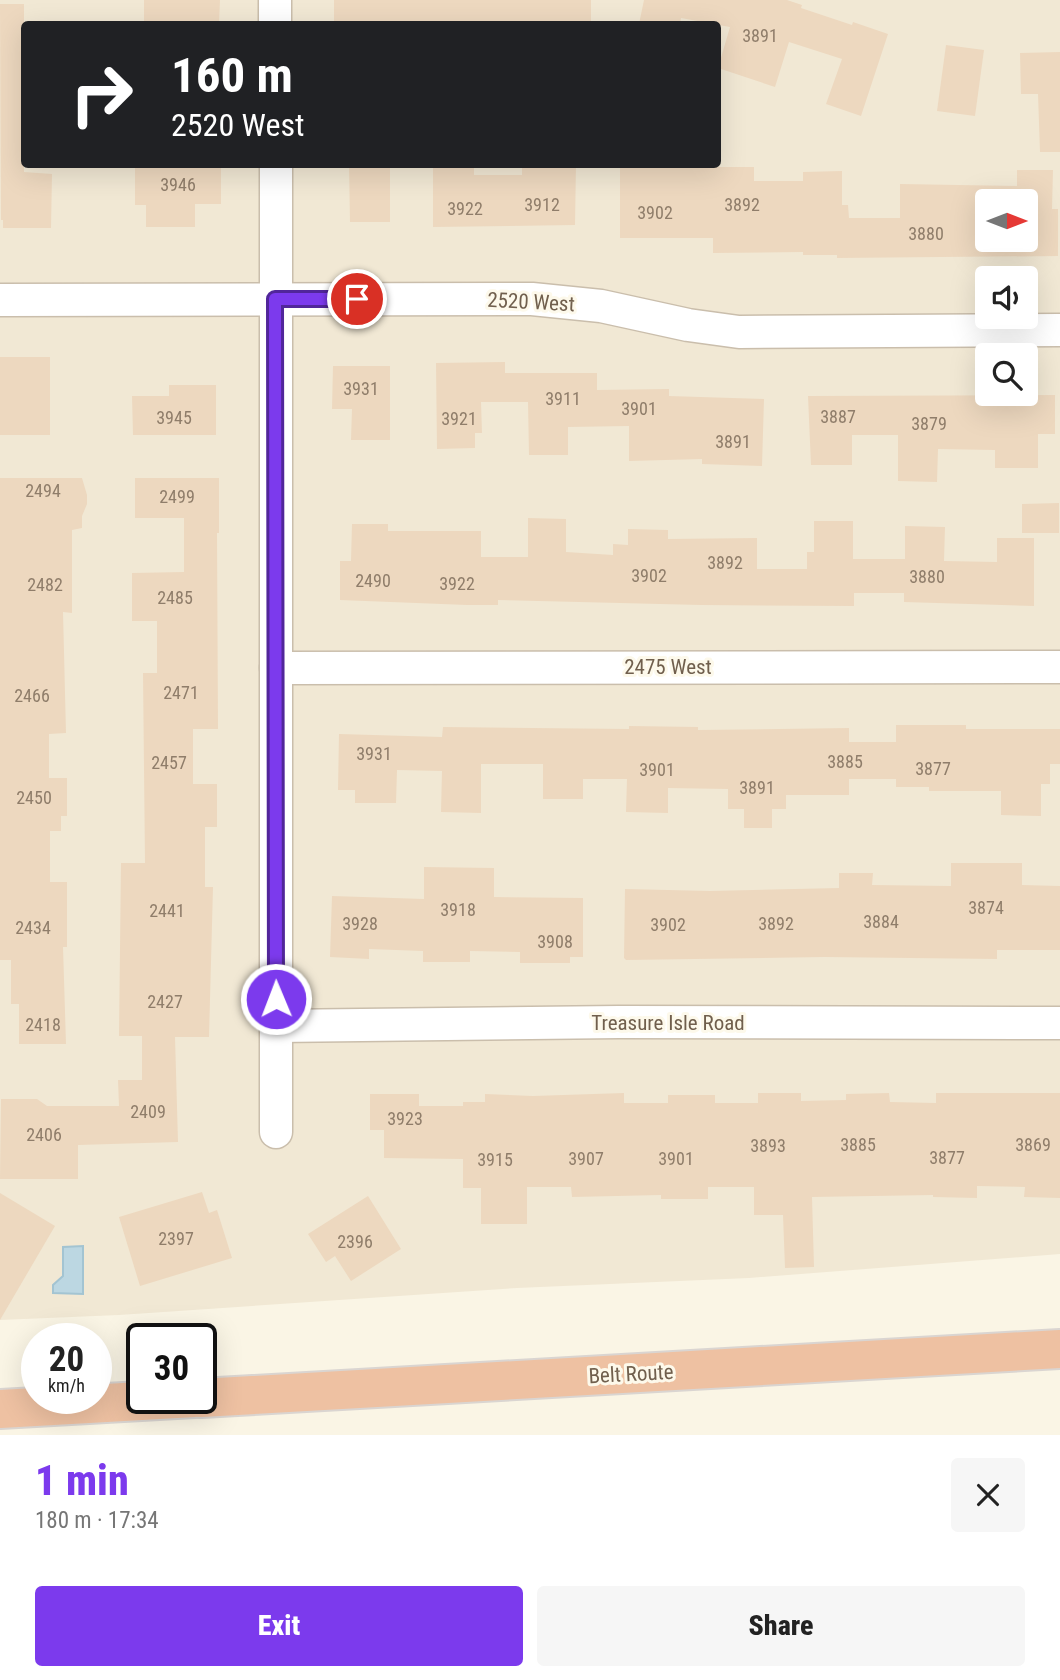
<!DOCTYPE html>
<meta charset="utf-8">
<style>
:root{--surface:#fff;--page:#f6f6f6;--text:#222;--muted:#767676;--accent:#7c3aed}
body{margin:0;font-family:"Roboto Condensed",sans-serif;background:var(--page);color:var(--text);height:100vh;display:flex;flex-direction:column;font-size:26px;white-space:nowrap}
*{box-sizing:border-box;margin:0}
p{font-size:23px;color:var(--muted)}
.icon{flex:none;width:38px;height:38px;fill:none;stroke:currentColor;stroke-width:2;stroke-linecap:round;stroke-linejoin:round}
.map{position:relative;height:1435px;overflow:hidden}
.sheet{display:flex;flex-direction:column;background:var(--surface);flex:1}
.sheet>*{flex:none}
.hud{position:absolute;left:21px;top:21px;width:700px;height:147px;border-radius:7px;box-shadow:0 7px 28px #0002;background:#202124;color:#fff;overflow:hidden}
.needle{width:46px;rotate:90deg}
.controls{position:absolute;left:975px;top:189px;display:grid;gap:14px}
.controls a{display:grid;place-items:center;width:63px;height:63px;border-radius:7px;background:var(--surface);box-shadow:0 7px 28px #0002;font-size:35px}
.speed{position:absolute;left:21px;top:1323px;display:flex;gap:14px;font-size:35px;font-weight:700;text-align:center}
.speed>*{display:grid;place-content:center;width:91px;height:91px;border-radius:50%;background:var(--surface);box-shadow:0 7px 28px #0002;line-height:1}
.speed small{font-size:18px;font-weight:400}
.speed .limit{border:4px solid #111;border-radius:10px;background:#fff;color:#111}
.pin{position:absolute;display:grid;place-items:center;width:60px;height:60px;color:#fff;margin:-30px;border:4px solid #fff;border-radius:50%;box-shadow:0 2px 7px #0007}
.me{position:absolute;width:77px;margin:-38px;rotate:359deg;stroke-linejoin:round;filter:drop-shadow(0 0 5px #0008)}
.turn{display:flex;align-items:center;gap:24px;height:147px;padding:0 35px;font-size:32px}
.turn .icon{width:91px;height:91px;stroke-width:2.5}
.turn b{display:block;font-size:49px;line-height:60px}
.round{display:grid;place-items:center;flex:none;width:74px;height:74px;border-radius:7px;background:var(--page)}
.headline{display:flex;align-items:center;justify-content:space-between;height:119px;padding:0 35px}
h1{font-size:42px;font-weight:800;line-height:52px;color:var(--accent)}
.button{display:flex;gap:14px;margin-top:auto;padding:14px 35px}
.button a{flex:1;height:80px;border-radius:7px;background:var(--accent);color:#fff;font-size:28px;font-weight:800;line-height:80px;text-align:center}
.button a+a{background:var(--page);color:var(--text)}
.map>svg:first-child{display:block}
.residential{fill:#f1e8d4;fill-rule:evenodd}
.water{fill:#bcd7e2;stroke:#a3c4d2;stroke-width:2}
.building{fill:#edd8bf;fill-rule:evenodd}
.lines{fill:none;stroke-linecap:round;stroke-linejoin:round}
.minor-casing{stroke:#cabeac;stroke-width:35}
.highway-casing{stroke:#dad5d1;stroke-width:42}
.minor{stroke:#fff;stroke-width:32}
.highway{stroke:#eec1a2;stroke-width:38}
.route-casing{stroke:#51269a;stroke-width:18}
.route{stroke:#7c3aed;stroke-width:12}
.labels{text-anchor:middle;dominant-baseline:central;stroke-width:6;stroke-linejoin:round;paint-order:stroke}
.number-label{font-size:18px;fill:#8f7d6a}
.street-label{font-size:21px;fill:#705f4d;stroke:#fdf9eb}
</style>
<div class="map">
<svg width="1060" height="1435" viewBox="0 0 1060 1435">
<rect width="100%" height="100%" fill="#faf5e5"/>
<path class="residential" d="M0 0H1060V1254L749 1278 517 1288 119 1315 0 1320ZM24 24H718V164H24ZM987 201H1026V240H987ZM987 278H1026V317H987ZM987 355H1026V394H987Z"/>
<path class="water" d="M83 1246V1294L53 1293V1285L63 1276V1247Z"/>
<g class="building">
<path d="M144 0H220L219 24H144Z"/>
<rect x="334" y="0" width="257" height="24"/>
<path d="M644 0H787L802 5 801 8 852 25 853 22 888 34 861 116 826 104 842 59 789 42 775 87 718 68 730 27 681 18 680 24H639Z"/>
<path d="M0 4H24V172L52 174 51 228H3V220H1Z"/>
<path d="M946 45 984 50 975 116 937 111Z"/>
<path d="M1060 52V152H1040L1038 94H1021L1020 53Z"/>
<path d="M135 164H221V204H195V227H146V205H135Z"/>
<path d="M349 164H390V222H350Z"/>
<path d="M433 164H474V175H522V164H576L575 225 433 227Z"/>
<path d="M620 164H659V167H754V181H803V172L842 171V205H848L849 218H900V184L1017 186V170H1053L1052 209H1058V256L837 258V255H803V252L713 253V238H620ZM987 201H1026V240H987Z"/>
<rect x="0" y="357" width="50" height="78"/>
<path d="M505 362V373H597V390L669 389V396L764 399 762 466 702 464V459L629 461V426L568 427V455H529L528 402H481L482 433H475V448L437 449 436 363Z"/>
<path d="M333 366H390V440H351L352 409H332Z"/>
<path d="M169 385H216V435H133L132 396H169Z"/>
<path d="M1055 395V434H1038V468H995V450L938 449 937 482 898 481V435H852V465H811L808 396Z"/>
<path d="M0 478H82L87 495V504L82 516V528L72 530V613L63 612 66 733 49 734V778H67V816H61V831H50V882H67V947H63L66 1044H19V1004H11V960H0Z"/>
<path d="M135 478H219V533H217L218 729H193V784H217V827H205V887H213L209 1037H175L178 1142 78 1145V1179H0L1 1099H37L47 1106H119L118 1080H142V1036H119L121 863H145L143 673H157V621H132V573L184 572V518H135Z"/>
<path d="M1059 503V533H1022V504Z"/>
<path d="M528 518 566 519V552L613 555V544L628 545V529L668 530V539L757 538V569H807V552H814V521H853V559H905V526L945 527 944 561 997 562V538H1034V606L904 602V593H854V606L701 605 498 600V605H467L340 600V561H351L352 524H388V531H481V557H528Z"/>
<path d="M896 725H966V729H1060V764H1050V784H1041V816L1001 815V791H929V787H896V779H849V795H786V809H772V828H744V809H728V789L668 788V813L626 812 627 779H583V799H543V764H481V813L441 812 442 771 397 770 396 803H355V790H338L339 734 442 737 443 727 629 729V726L698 727V730L849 728V742H896Z"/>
<path d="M951 863H1022V885L1060 886V950H997V959L825 957 626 960 624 958 625 889 710 891 839 888V873H873L872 885 951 886Z"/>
<path d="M424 867 494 868V897L583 898V957H570V963H520V952L470 951V962H423V951L369 949V959L330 957 332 896 424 899Z"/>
<path d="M624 1093V1103H668V1095H715V1103H758V1093H801V1101L846 1100V1094L889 1093 890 1102 936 1103V1093H1060V1198L1024 1197 1025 1187 977 1186V1198L933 1197V1195L812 1197 814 1267 785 1268 783 1215H754V1187H708V1199H661V1195L572 1197 571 1187H527V1224H481V1188H463V1159L384 1158V1130H370V1094H419V1106H463V1102H485V1094L533 1096Z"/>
<path d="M202 1192 209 1213 217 1210 232 1258 140 1286 119 1217Z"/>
<path d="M0 1193 55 1226 0 1320Z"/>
<path d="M368 1196 401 1249 351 1281 335 1256 326 1262 308 1234Z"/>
</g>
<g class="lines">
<g class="minor-casing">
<g id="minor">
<path d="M275 0V24"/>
<path d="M276 164V1132"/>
<path d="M0 300 532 299 601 306 688 325 739 332 1060 330"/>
<path d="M276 668 1060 667"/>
<path d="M277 1026 619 1022 1060 1023"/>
</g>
</g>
<g class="highway-casing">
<g id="highway">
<path d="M201 1398 1060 1349"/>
<path d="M0 1409 194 1398"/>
</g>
</g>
<use href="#minor" class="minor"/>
<use href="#highway" class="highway"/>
</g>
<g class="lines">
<g class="route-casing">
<path id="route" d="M276 999 275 299H357"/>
</g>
<use href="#route" class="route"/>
</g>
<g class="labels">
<g class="number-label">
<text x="760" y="35">3891</text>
<text x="178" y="184">3946</text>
<text x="542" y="204">3912</text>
<text x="742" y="204">3892</text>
<text x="465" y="208">3922</text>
<text x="655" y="212">3902</text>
<text x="926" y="233">3880</text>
<text x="361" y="388">3931</text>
<text x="563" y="398">3911</text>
<text x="639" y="408">3901</text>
<text x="838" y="416">3887</text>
<text x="174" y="417">3945</text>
<text x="459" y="418">3921</text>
<text x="929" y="423">3879</text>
<text x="733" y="441">3891</text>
<text x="43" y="490">2494</text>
<text x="177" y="496">2499</text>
<text x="725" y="562">3892</text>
<text x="649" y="575">3902</text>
<text x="927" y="576">3880</text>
<text x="373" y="580">2490</text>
<text x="457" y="583">3922</text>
<text x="45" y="584">2482</text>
<text x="175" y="597">2485</text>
<text x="181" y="692">2471</text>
<text x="32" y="695">2466</text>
<text x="374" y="753">3931</text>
<text x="845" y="761">3885</text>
<text x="169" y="762">2457</text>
<text x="933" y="768">3877</text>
<text x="657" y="769">3901</text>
<text x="757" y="787">3891</text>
<text x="34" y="797">2450</text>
<text x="986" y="907">3874</text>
<text x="458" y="909">3918</text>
<text x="167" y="910">2441</text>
<text x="881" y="921">3884</text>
<text x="360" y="923">3928</text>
<text x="776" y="923">3892</text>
<text x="668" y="924">3902</text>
<text x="33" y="927">2434</text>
<text x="555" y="941">3908</text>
<text x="165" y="1001">2427</text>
<text x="43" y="1024">2418</text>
<text x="148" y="1111">2409</text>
<text x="405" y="1118">3923</text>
<text x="44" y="1134">2406</text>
<text x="858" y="1144">3885</text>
<text x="1033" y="1144">3869</text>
<text x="768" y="1145">3893</text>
<text x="947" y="1157">3877</text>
<text x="586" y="1158">3907</text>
<text x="676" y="1158">3901</text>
<text x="495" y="1159">3915</text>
<text x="176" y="1238">2397</text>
<text x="355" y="1241">2396</text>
</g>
<g class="street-label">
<text transform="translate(531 302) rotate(3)">2520 West</text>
<text x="668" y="667">2475 West</text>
<text x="668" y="1023">Treasure Isle Road</text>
<text transform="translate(631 1374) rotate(-3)">Belt Route</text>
</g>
</g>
</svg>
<div class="controls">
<a><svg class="needle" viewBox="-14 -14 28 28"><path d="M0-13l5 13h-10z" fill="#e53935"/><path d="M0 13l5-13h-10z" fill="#767676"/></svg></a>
<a><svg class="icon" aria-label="sound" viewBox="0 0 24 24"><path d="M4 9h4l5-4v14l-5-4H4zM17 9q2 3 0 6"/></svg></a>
<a><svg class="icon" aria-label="search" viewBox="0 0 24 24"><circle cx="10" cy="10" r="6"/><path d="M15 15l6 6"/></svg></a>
</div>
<div class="speed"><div>20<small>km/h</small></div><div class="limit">30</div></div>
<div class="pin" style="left:357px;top:299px;background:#d93025"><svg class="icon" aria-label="arrive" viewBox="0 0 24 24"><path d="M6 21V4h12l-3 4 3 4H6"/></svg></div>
<svg class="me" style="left:276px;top:999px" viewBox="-20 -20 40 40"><circle r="17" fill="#7c3aed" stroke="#fff" stroke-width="3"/><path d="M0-11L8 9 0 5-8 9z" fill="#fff"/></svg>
<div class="hud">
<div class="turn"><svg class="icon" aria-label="right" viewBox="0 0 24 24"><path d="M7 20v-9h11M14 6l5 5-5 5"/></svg><div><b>160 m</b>2520 West</div></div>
</div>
</div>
<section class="sheet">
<div class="headline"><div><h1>1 min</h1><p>180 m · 17:34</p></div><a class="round"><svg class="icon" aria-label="close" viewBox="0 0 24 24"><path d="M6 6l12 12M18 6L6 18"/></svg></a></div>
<div class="button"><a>Exit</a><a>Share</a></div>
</section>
